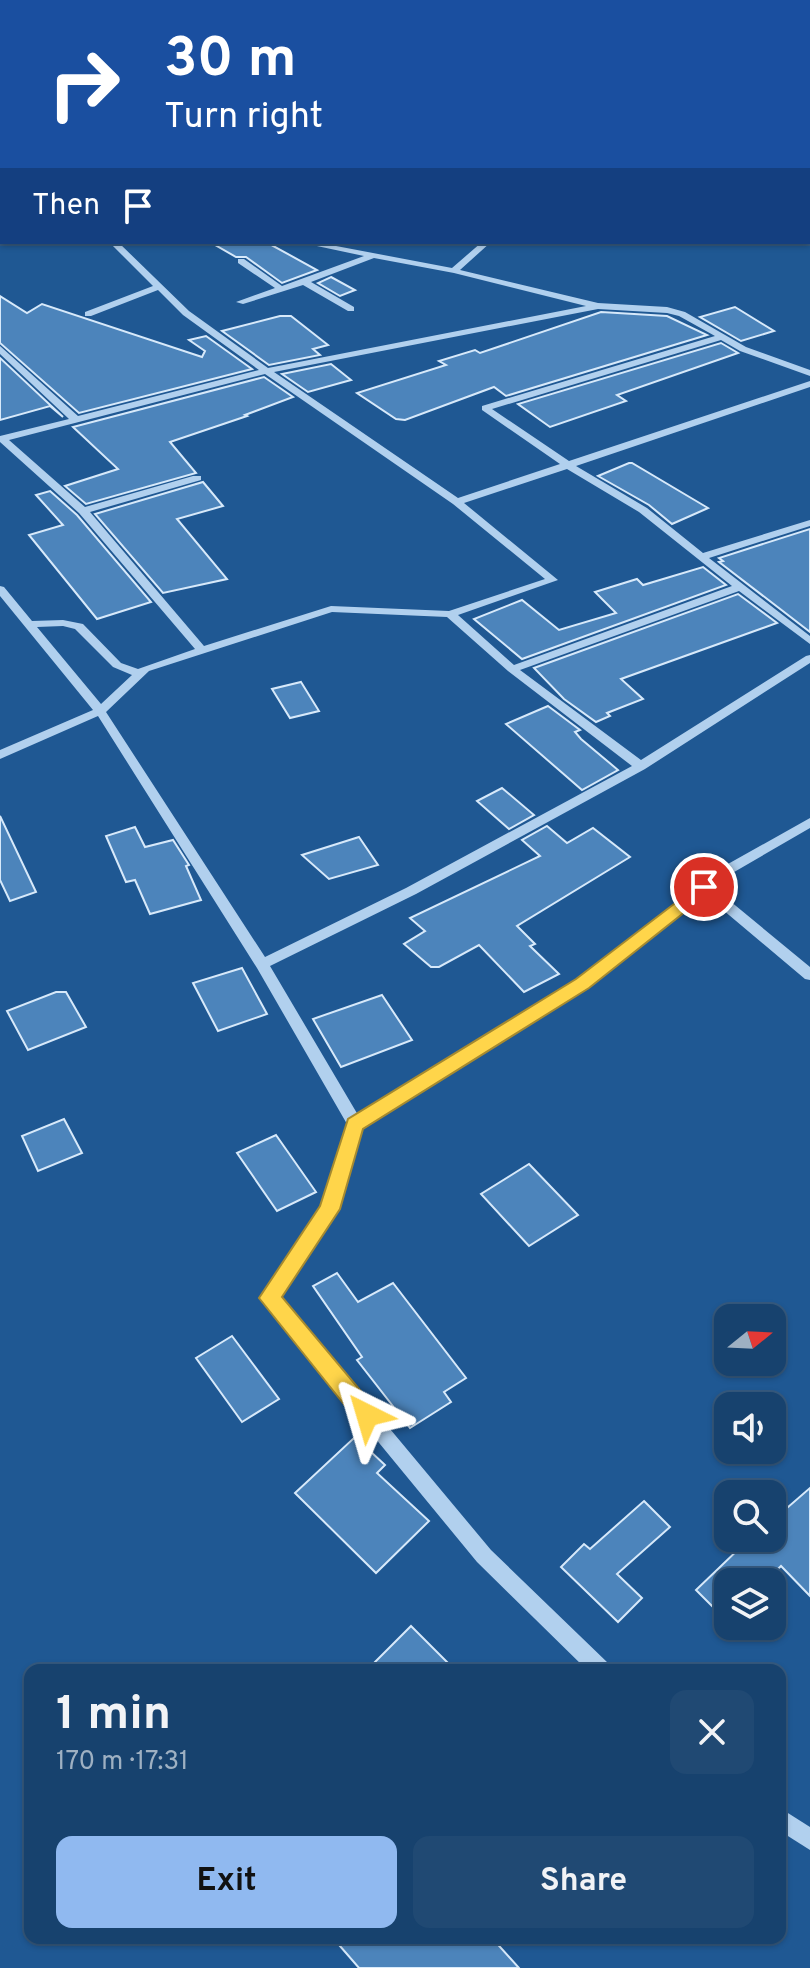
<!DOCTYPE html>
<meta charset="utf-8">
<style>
:root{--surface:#17426e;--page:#204973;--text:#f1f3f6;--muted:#9eb0c2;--line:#365b81;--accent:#90b9f0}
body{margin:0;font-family:Overpass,sans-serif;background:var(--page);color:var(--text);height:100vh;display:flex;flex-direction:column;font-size:30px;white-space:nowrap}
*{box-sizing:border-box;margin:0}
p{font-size:26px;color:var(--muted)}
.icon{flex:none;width:44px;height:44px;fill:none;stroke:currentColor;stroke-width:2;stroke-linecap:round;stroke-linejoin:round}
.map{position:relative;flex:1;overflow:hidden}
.sheet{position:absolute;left:24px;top:1664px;width:762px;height:280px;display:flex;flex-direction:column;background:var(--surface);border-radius:16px;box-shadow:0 2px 6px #0004,0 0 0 2px var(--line)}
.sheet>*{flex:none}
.banner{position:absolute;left:0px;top:0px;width:810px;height:244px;box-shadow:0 2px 6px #0004,0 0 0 2px var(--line);background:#1a4fa0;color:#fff;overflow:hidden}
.needle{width:52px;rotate:72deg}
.tools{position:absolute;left:714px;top:1304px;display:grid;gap:16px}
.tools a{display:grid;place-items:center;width:72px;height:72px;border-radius:16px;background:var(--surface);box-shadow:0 2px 6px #0004,0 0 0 2px var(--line);font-size:40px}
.pin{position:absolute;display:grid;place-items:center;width:68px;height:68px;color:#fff;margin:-34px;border:4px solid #fff;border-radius:50%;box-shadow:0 2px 8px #0007}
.me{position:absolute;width:88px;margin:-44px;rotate:320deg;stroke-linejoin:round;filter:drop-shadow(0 0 6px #0008)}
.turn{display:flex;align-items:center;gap:28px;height:168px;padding:0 32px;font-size:36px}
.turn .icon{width:104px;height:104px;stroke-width:2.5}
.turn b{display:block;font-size:56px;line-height:68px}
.then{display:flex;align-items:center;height:76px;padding:0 32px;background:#0003;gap:16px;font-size:30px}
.round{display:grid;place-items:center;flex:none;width:84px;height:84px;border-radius:16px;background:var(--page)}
.overview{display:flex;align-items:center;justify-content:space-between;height:136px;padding:0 32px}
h1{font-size:48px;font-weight:700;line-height:60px}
.primary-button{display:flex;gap:16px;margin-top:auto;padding:16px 32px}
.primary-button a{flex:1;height:92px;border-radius:16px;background:var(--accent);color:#111;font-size:32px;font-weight:700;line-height:92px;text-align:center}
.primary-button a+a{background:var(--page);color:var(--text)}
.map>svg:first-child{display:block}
.building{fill:#4c84bb;stroke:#d7e9fa;stroke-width:2}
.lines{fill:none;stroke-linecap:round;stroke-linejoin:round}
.minor{fill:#b1d0ee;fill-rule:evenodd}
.highway{fill:#fff;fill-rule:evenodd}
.route{fill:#ffd54a;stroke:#a68a30;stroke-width:2}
</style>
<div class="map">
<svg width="810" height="1968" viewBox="0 0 810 1968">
<rect width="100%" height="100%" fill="#1f5893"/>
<g class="building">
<path d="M210 242H266L317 270 282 283 246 257H236Z"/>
<path d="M331 277 355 290 340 296 318 283Z"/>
<path d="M0 296 27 313 42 304 202 357 205 351 189 340 206 336 252 369 79 413 0 343Z"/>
<path d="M735 307 774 331 741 341 700 317Z"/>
<path d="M601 312 667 316 707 335 506 396 494 387 405 420 396 419 357 393 446 365 439 361 475 350 480 353Z"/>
<path d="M280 316H291L328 345 313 349 320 355 269 365 222 331Z"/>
<path d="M721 343 738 353 617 395 626 401 550 427 518 404Z"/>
<path d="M0 358 63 417 50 406 0 420Z"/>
<path d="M331 364 351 380 308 392 282 374Z"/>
<path d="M264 377 293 397 245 415 247 416 170 442 196 473 86 504 65 486 118 469 73 427Z"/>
<path d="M629 463H632L708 508 672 524 649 505 598 476Z"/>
<path d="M203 482 223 506 177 519 227 579 163 593 95 514Z"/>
<path d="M50 491 77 515 151 602 97 619 29 535 63 525 36 495Z"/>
<path d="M810 529V632L719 562 723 561 719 558Z"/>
<path d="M703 567 726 585 522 659 474 619 522 600 559 630 616 613 595 592 637 579 643 585Z"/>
<path d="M738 594 777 623 621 679 643 699 607 713 610 716 596 722 564 699 534 668Z"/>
<path d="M301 682 319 711 290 718 272 689Z"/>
<path d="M548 706 580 730 575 732 581 739 618 770 582 790 506 724Z"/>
<path d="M502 788 534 815 509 829 477 801Z"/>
<path d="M0 816 36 892 10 901 0 880Z"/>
<path d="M547 826 567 843 593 828 630 857 517 926 535 944 530 946 559 974 524 992 479 945 439 967H431L404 944 425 931 410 918 540 856 522 840Z"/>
<path d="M135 827 145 847 173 840 189 865 186 866 201 900 150 914 135 880 126 882 106 836Z"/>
<path d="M359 837 378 865 329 879 302 855Z"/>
<path d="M242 968 267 1014 218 1031 193 983Z"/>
<path d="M56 992H66L86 1027 28 1050 7 1011Z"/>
<path d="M382 995 412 1040 341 1067 313 1019Z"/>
<path d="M64 1119 82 1153 38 1171 22 1136Z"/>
<path d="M276 1135 316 1192 277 1211 237 1153Z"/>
<path d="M529 1164 578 1215 529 1246 481 1194Z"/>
<path d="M337 1273 358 1302 393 1283 466 1378 444 1392 451 1402 410 1428 357 1360 362 1357 313 1286Z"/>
<path d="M232 1336 279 1399 242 1422 196 1358Z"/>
<path d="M355 1437 385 1465 377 1473 429 1521 376 1573 295 1493Z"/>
<path d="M810 1488V1596L781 1566 765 1582H728V1622L696 1590 746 1542 753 1538H772V1521Z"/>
<path d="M644 1501 670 1527 617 1574 642 1598 618 1622 561 1567 584 1544 590 1549Z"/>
<path d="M411 1626 455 1670H367Z"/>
<path d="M333 1938H492L519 1968H359Z"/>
</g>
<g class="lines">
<g class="minor">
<path d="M518 0H525L527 2H520Z"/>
<path d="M808 7 810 8V12L808 11Z"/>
<rect x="808" y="19" width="2" height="4"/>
<rect x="0" y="165" width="2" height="6"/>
<path d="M109 242H118L189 311 268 368 586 306 454 273 374 258 311 282 354 307V311H348L303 285 243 304 236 302 275 288 238 263V259H244L282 286 364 256 298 242H315L452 268 482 242H491L460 270 598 303 667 307 685 312 746 347 810 370V376L740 351 721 340 492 409 569 461 810 381V387L576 466 647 508 703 553 810 520V526L709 558 810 636V644L739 591 520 670 641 760 806 656 810 655V663L645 769 416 894 270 966 358 1115 578 979 719 869 810 818V828L729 875 713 887 810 967V980L805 979 704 894 588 987 362 1127 338 1209 280 1297 491 1550 608 1663 611 1670H587L477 1562 264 1303 262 1298 264 1293 323 1207 347 1124 257 968 98 716 0 759V750L93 710 0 596V586L4 587 32 621 63 620 83 624 121 663 138 669 195 649 79 513 0 442V436L69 419 0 354V346L78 416 259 370 183 315 158 290 91 316H85V312L153 286ZM598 309 667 313 679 316 715 336 482 406V410L560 464 458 498 274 372ZM265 374 453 504 545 579 449 611 331 606 204 646 90 512 201 480V476H193L85 507 9 440ZM567 469 639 512 732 586 514 665 458 615 558 580 464 503ZM332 612 447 617 508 671 632 766 406 888 265 957 106 712 149 671ZM63 626 75 629 113 667 132 675 101 704 37 627Z"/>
<path d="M780 1808 810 1827V1850L780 1831Z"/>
</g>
<g class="highway">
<rect x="0" y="39" width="2" height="7"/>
<path d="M808 185 810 186V194L808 193Z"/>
</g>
</g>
<path class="route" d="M704 881 710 883 713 887 710 892 589 988 363 1129 340 1209 282 1297 375 1408 378 1415 375 1423 367 1426 359 1423 259 1298 320 1206 348 1119 576 979Z"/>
</svg>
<div class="tools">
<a><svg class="needle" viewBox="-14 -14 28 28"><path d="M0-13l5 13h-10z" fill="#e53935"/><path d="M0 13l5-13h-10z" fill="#9eb0c2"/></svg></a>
<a><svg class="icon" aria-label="sound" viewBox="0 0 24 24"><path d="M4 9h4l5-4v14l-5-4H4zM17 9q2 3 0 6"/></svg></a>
<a><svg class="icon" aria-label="search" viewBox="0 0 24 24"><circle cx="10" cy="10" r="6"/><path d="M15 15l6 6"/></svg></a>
<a><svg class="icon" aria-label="layers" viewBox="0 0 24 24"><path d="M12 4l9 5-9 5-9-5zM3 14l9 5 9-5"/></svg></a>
</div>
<div class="pin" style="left:704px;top:887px;background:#d93025"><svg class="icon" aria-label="arrive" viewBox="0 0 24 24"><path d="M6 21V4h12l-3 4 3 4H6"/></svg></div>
<svg class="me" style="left:367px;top:1415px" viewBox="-20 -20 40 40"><path d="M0-17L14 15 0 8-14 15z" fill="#ffd54a" stroke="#fff" stroke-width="4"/></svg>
<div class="banner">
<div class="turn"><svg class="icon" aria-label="right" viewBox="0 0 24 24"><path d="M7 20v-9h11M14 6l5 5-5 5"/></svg><div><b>30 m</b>Turn right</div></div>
<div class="then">Then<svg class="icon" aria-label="arrive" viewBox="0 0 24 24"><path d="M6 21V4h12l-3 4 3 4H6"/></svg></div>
</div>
<section class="sheet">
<div class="overview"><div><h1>1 min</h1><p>170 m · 17:31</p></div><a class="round"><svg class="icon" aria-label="close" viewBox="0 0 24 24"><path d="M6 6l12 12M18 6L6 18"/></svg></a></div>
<div class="primary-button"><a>Exit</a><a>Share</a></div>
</section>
</div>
